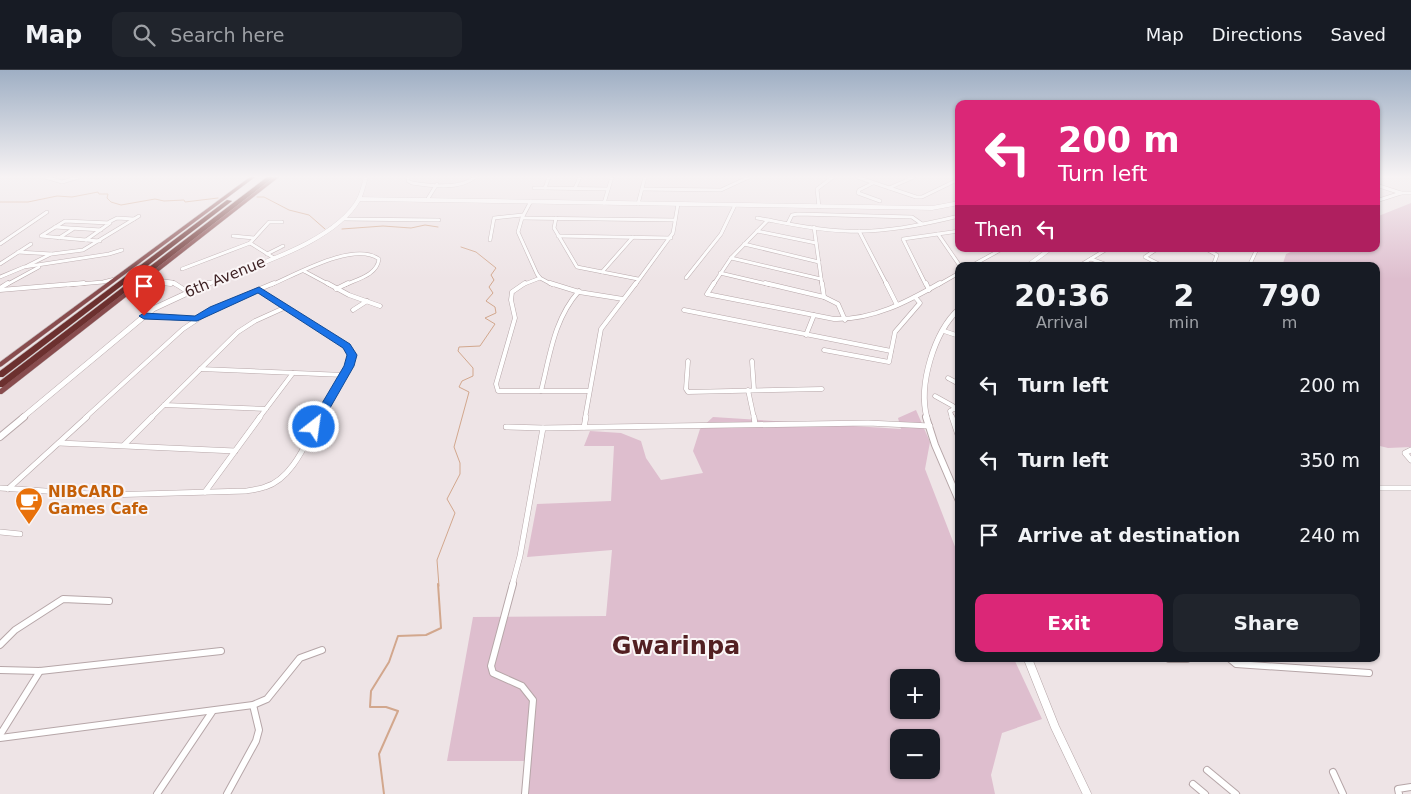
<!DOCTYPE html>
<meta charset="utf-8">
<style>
:root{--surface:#171b24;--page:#20242c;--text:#f1f3f6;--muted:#9ea1a6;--line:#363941;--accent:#db2777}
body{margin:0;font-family:"DejaVu Sans",sans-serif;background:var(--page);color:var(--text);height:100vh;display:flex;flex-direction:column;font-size:19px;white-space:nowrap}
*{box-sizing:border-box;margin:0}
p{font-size:16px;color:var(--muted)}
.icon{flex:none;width:28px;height:28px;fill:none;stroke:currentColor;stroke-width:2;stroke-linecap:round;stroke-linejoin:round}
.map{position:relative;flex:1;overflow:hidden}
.sheet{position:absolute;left:955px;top:192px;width:425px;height:400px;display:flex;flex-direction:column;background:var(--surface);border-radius:10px;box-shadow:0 1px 4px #0004}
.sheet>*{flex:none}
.banner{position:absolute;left:955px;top:30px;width:425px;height:152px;border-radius:10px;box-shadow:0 1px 4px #0004;background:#db2777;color:#fff;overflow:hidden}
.controls{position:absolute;left:890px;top:599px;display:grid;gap:10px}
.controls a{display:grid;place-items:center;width:50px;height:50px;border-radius:10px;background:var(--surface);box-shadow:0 1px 4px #0004;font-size:25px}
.pin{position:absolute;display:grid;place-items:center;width:42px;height:42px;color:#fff;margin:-51px -21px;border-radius:50% 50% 50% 0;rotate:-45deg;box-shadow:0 0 5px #0007}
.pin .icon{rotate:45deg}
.me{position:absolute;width:55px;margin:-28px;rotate:30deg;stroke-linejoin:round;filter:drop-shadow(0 0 4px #0008)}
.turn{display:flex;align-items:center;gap:18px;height:105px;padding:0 20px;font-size:22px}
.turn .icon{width:65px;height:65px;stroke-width:2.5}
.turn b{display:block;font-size:35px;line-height:42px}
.then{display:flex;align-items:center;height:48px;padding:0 20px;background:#0003;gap:10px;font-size:19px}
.eta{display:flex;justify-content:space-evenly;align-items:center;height:85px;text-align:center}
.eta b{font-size:30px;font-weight:800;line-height:35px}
.action{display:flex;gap:10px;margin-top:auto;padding:10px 20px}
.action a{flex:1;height:58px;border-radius:10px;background:var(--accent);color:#fff;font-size:20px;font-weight:800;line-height:58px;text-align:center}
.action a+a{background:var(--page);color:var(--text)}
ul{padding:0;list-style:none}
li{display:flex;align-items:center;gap:15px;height:75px;padding:0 20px}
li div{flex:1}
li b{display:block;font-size:19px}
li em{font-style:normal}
header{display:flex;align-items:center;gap:30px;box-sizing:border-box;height:70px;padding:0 25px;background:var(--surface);border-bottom:1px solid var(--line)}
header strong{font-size:24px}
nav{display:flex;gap:28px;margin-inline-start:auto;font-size:18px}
.search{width:350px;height:45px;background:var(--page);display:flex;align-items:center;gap:12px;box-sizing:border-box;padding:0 18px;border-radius:10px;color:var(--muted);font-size:19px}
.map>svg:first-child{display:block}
.green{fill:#debece;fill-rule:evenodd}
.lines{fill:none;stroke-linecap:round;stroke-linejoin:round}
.stream-far1{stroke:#d2a78d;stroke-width:1}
.stream{stroke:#d2a78d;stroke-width:2}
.minor-far3-casing{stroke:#b6a6a8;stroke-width:4}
.minor-far2-casing{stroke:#b6a6a8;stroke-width:5}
.minor-far1-casing{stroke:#b6a6a8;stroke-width:6}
.minor-casing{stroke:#b6a6a8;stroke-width:8}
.tertiary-far3-casing{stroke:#b6a6a8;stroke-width:4.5}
.tertiary-far2-casing{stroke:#b6a6a8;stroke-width:6}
.tertiary-far1-casing{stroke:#b6a6a8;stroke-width:8}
.tertiary-casing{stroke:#b6a6a8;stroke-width:9}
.trunk-casing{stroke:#c9c1c2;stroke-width:1}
.motorway-casing{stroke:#c9c1c2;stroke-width:1}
.minor-far3{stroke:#fff;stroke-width:3}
.minor-far2{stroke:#fff;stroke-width:4}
.minor-far1{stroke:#fff;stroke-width:5}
.minor{stroke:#fff;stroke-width:6}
.tertiary-far3{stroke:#fff;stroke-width:4}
.tertiary-far2{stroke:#fff;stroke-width:5}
.tertiary-far1{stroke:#fff;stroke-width:6}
.tertiary{stroke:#fff;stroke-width:8}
.trunk{fill:#884c4e;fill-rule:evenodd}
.motorway{fill:#6c302f;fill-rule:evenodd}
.route{fill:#1a73e8;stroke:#114b97}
.labels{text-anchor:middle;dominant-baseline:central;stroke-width:4;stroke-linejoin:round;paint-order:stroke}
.street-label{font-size:15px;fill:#3f2325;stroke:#faf5f6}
.food-label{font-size:15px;font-weight:bold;fill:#c56008;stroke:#faf5f6;text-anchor:start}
.near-district-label{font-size:24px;font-weight:bold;fill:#521f21;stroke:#faf5f6}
</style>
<header>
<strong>Map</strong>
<div class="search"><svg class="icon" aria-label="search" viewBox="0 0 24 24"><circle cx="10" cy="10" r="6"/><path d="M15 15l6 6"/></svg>Search here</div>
<nav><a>Map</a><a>Directions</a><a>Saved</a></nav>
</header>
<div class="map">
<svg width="1411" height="724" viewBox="0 0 1411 724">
<rect width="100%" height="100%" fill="#eee4e6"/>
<g class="green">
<path d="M1411 133V377L1388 378 1376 375V196H1282L1286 184 1298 179H1376V147Z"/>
<path d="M916 340 930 372 925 399 959 487V589H1014L1042 649 1002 663 991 705 995 724H525L529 691H447L473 547 606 546 612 480 527 487 537 434 611 431 614 376H584L590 361 621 363 641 371 646 388 661 410 703 403 693 381 700 359 713 347 901 359 898 348ZM899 608H931V640H899ZM899 668H931V700H899Z"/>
</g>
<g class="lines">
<g class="stream-far1">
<path d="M257 127H264L289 140 309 145 325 159"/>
<path d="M0 132H28L57 126 72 127 98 122 99 124H108L107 128 111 132 121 135 155 129 164 131 184 130 185 132 218 128"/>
<path d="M342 159 383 156 411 158 425 155 438 157"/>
<path d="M439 516 437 490 455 443 447 429 460 404V393L454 377 469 322 459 317 462 311 473 306V298L458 281 459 277 480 276 495 254 485 248 496 243 495 237 486 231 493 223 489 217 494 210 491 205 496 198 476 182 461 177"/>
</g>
<path class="stream" d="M384 724 379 684 398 641 386 637H370L371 621 389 592 398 566 426 565 441 558 438 514"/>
<g class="minor-far3-casing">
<g id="minor-far3">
<path d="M45 107 62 112 79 107"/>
<path d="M408 107V111L412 113C430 116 460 120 475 107"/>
<path d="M549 107 545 118 608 119"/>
<path d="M857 107 916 127H922L959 109"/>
<path d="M873 113 859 120 858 123 880 131"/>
<path d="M1376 115 1401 123"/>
<path d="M534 118H545"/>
<path d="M575 118 580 107"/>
<path d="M889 118 914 107"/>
<path d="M642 119 721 120 749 107"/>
<path d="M427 130 437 114"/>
<path d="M531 131 522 148 518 162 537 204 540 208 553 215"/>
<path d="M1376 131 1401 123H1411"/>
<path d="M604 133 612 107"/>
<path d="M638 134 645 107"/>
<path d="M819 137 817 119 833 107"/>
<path d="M522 148 675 150"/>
<path d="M556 148 554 158 577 197 638 209"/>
<path d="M757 148C786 153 815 160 845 161 883 163 922 155 959 146"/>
<path d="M343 149 439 150"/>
<path d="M65 151 110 153 86 170 41 166Z"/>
<path d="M109 152 117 148 134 149"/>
<path d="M788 153 792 145 798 144 912 147 922 154"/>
<path d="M55 157 101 160"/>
<path d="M814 157 822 215"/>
<path d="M757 161 816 173"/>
<path d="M859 161 887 215"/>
<path d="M938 164 960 196"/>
<path d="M233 166 254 168"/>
<path d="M558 166 671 168"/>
<path d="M59 168 73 159"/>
<path d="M86 170 100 171"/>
<path d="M490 170 494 148 523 145"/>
<path d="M250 173 274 188"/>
<path d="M0 174 47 142"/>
<path d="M744 174 819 192"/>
<path d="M1157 179 1145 187 1163 196"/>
<path d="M1206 179 1217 185 1213 196"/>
<path d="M18 182 52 184 83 180 139 146"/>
<path d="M267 184 283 176"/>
<path d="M731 188 821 209"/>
<path d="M1091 189 1110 196"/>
<path d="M0 194 31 174"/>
<path d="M27 196 51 184"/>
<path d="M971 196 1002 179"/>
<path d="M1079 196 1107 179"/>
<path d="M1249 196 1257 179"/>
<path d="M182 199 250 173 269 152H282"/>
<path d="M304 201 330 215"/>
<path d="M602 202 633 167"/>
<path d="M720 203 771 215"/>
<path d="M0 207 24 197 109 184 122 180"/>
<path d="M686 208 721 164 735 135"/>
<path d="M146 209 172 212 176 215"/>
<path d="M142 212 171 214"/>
<path d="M6 215 39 197"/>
<path d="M68 215 103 212 115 209"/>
<path d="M271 215C297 204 354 171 379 189 377 205 358 209 345 215"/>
<path d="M522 215 540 208"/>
<path d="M635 215 673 163 678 134"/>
<path d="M713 215 731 188 768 150"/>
<path d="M926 215 903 169 959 161"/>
<path d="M938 215 959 203"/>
</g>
</g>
<g class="minor-far2-casing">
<g id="minor-far2">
<path d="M163 213 171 214"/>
<path d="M174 213 188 222"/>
<path d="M327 213 349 225 380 236"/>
<path d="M525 213 512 222 511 230 515 248 496 314 498 321H589"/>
<path d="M550 213 579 222 623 229"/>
<path d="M714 213 707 224 834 249C873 250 907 232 940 213"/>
<path d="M765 213 824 227"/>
<path d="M822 213 824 227 838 234 845 250"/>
<path d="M886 213 897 235"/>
<path d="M926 213 929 220"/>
<path d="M0 218 8 213"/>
<path d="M336 219 348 213"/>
<path d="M0 220 84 213"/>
<path d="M259 220 346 276 351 283 348 297 319 348"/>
<path d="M353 240 367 231"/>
<path d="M684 240 891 281"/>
<path d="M144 246 197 249"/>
<path d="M944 261 959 266"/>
<path d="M806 265 814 245"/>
<path d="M824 280 889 292 895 262 920 233 915 227"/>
<path d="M688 291 686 319 688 322 822 319"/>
<path d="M752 291 754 320"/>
<path d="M200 299 344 305"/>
<path d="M948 308 959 314"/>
<path d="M748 320 754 348"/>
<path d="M541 321C550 285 554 249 579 221"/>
<path d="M935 326 953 336 954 339"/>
<path d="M164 335 266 339"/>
<path d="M85 348 183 259 213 239 274 213"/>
<path d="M151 348 238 262 255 251 286 237"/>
<path d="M259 348 293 303"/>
<path d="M585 348 601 259 636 213"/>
<path d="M952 348 950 341 954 339 959 341"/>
</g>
</g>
<g class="minor-far1-casing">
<g id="minor-far1">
<path d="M754 347 755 354"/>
<path d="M952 347 959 368"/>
<path d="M506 357 543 358"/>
<path d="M584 357 586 347"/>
<path d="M59 373 235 381"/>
<path d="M124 375 152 347"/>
<path d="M1411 380 1405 383 1411 390"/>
<path d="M0 418 106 425 246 421C252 420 259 419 265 417 293 409 307 370 320 347"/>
<path d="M1376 418H1411"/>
<path d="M8 419 87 347"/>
<path d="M205 422 260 347"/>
<path d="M0 462 20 464"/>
<path d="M512 516 520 486 543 358 868 353 930 356"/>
</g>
</g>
<g class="minor-casing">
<g id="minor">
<path d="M513 514 491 596 493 603 522 616 533 630 525 724"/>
<path d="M0 575 15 560 63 529 109 531"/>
<path d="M1169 589H1187"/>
<path d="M1230 589 1236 594 1369 603"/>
<path d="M0 600 40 601 221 581"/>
<path d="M0 665 40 601"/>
<path d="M0 668 253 635 267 629 300 588 322 580"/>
<path d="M1207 700 1236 724"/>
<path d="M1333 702 1343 724"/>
<path d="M1193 714 1205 724"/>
<path d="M157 724 212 642"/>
<path d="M227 724 256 671 259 660 253 635"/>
<path d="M1399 724 1398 719 1411 717"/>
</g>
</g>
<g class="tertiary-far3-casing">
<g id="tertiary-far3">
<path d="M359 129 932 138 959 133"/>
<path d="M1027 196 1050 179"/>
<path d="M206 215C251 196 335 173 359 129 362 123 364 114 366 107"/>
</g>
</g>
<g class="tertiary-far2-casing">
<g id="tertiary-far2">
<path d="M22 348 153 239 209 213"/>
<path d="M927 348C918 315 934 262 959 239"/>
</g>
</g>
<g class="tertiary-far1-casing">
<g id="tertiary-far1">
<path d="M926 347 935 375 959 431"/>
<path d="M0 367 24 347"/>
</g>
</g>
<g class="tertiary-casing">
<path id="tertiary" d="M1028 589 1055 657 1087 724"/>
</g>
<g class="trunk-casing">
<g id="trunk">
<path d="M250 107H255L2 296 0 297V292Z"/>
<path d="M274 107H279L2 324H0V319Z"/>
</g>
</g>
<g class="motorway-casing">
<g id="motorway">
<path d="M267 107H274L3 317H0V311Z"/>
<path d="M227 130 232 131 3 307H0V301Z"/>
</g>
</g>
<use href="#minor-far3" class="minor-far3"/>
<use href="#minor-far2" class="minor-far2"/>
<use href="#minor-far1" class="minor-far1"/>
<use href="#minor" class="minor"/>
<use href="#tertiary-far3" class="tertiary-far3"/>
<use href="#tertiary-far2" class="tertiary-far2"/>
<use href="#tertiary-far1" class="tertiary-far1"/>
<use href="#tertiary" class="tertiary"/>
<use href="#trunk" class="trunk"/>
<use href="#motorway" class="motorway"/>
</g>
<linearGradient id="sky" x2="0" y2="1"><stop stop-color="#9fafc4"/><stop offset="0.51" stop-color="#f7f3f4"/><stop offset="1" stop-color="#f7f3f4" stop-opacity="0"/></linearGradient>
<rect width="1411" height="209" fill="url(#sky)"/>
<path class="route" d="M259 217 350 274 357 285 354 296 318 359H310L308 357 344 296 347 285 343 278 258 223 197 251 144 249 139 246 144 243 195 246 210 237Z"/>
<defs>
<g id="cafe-pin" transform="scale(1.4375)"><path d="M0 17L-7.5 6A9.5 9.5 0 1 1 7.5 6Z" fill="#e8710a" stroke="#faf5f6"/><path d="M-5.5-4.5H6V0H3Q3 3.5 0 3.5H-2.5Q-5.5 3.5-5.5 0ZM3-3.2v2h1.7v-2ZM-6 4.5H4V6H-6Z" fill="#fff"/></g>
</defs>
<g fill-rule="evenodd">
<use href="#cafe-pin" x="29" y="431"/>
</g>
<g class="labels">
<g class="street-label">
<text transform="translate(225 207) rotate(-22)">6th Avenue</text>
</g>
<g class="food-label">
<text x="48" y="422">NIBCARD<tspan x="48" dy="17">Games Cafe</tspan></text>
</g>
<g class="near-district-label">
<text x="676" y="576">Gwarinpa</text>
</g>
</g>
</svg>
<div class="controls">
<a>+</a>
<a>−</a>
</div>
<div class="pin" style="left:144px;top:246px;background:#d93025"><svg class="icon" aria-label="arrive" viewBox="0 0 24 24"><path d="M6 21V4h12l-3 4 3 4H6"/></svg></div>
<svg class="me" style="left:314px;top:357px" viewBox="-20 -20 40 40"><circle r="17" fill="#1a73e8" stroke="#fff" stroke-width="3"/><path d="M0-11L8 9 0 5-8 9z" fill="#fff"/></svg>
<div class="banner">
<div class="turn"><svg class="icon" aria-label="left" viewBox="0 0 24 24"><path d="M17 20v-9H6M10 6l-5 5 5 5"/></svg><div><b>200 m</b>Turn left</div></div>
<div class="then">Then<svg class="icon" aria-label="left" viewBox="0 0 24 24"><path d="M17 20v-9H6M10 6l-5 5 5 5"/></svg></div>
</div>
<section class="sheet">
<div class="eta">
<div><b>20:36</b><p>Arrival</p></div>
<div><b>2</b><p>min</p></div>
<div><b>790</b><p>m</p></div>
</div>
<ul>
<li><svg class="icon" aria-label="left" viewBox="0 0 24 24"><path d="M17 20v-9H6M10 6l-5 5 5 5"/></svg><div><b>Turn left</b></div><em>200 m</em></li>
<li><svg class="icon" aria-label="left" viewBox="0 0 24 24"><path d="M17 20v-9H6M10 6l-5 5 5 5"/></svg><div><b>Turn left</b></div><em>350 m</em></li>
<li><svg class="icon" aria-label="arrive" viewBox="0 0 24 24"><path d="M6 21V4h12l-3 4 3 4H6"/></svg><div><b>Arrive at destination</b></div><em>240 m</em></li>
</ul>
<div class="action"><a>Exit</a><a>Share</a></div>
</section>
</div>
